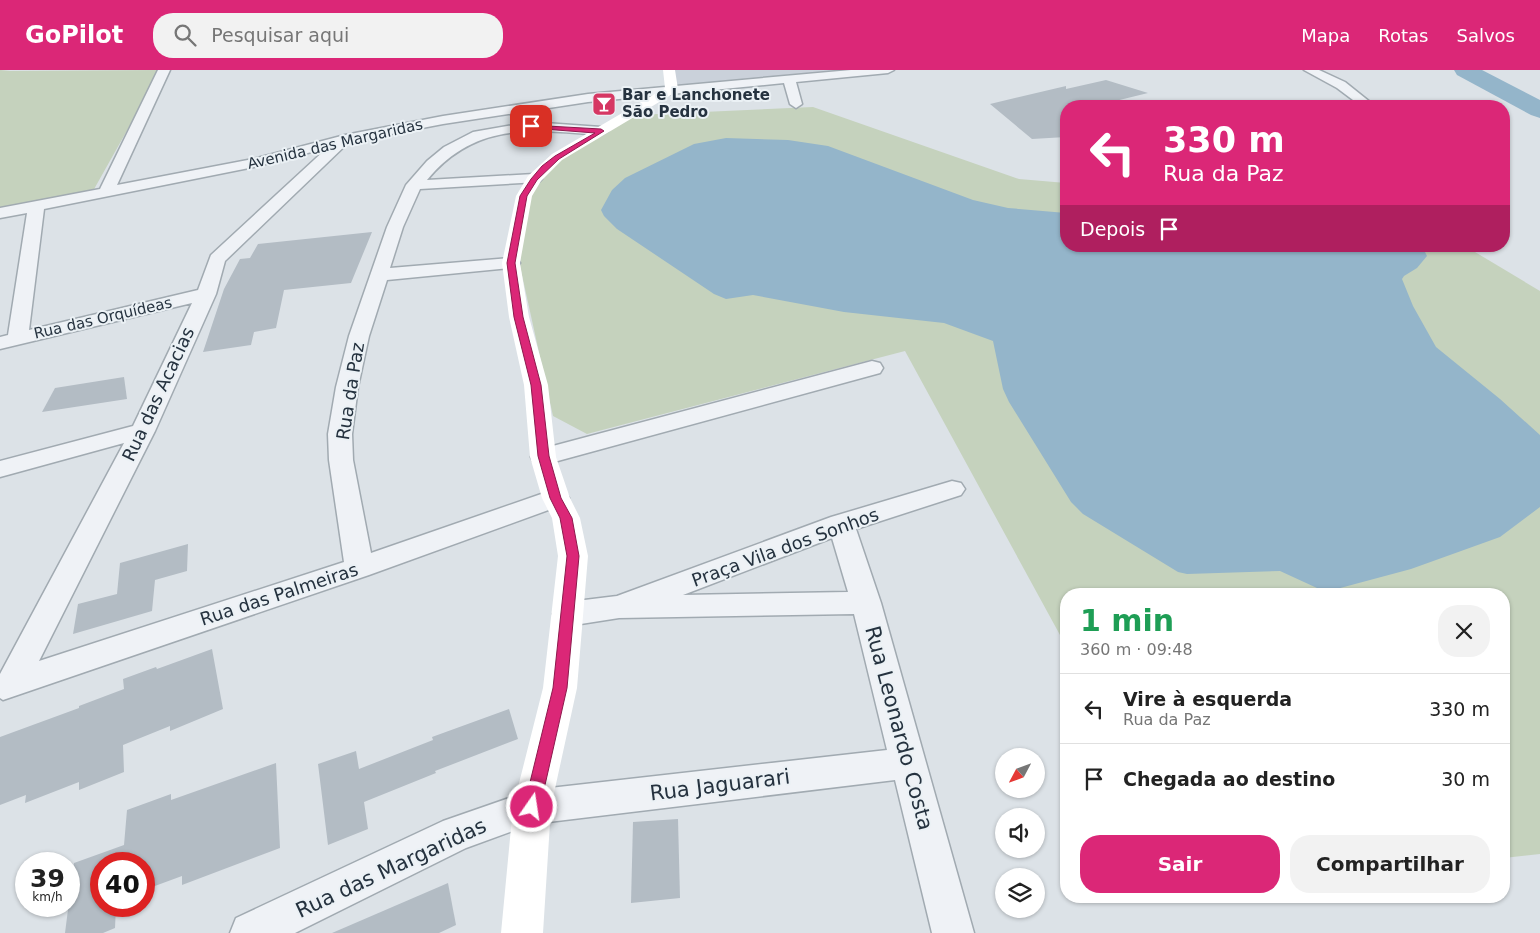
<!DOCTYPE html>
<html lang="pt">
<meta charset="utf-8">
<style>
:root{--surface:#fff;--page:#f2f2f2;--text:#222;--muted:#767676;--line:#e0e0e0;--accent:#db2777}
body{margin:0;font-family:"DejaVu Sans",sans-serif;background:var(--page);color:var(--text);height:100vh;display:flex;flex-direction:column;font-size:19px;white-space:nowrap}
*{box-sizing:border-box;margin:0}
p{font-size:16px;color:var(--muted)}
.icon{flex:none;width:28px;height:28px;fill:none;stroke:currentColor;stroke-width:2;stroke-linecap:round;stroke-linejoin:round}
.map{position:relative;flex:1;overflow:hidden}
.sheet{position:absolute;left:1060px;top:518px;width:450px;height:315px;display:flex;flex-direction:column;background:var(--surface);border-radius:20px;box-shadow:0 1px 4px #0004}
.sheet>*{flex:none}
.hud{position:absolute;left:1060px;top:30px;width:450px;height:152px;border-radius:20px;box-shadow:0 1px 4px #0004;background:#db2777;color:#fff;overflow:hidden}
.needle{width:32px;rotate:229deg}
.controls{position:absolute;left:995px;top:678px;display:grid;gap:10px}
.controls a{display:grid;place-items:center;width:50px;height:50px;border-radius:50%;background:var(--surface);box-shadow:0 1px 4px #0004;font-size:25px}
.speed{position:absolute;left:15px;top:782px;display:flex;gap:10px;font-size:25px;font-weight:700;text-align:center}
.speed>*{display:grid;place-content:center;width:65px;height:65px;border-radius:50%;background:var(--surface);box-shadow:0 1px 4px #0004;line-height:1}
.speed small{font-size:12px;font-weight:400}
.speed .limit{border:8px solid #d22;background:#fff;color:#111}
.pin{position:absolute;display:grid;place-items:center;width:42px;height:42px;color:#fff;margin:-21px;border-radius:10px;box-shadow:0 2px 8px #0006}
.me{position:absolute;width:55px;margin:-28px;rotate:13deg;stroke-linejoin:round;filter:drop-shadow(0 0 4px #0008)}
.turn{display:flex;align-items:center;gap:18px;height:105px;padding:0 20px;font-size:22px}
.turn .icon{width:65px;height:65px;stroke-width:2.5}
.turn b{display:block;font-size:35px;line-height:42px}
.then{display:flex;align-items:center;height:48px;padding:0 20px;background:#0003;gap:10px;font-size:19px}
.round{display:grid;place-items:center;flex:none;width:52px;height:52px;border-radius:20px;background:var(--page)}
.headline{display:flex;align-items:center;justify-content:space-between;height:85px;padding:0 20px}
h1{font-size:30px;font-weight:800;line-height:38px;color:#1e9e55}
.action{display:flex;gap:10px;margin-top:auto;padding:10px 20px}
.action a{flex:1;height:58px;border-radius:20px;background:var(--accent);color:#fff;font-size:20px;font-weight:800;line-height:58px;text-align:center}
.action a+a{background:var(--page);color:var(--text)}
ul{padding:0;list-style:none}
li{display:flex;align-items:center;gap:15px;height:70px;padding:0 20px;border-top:1px solid var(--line)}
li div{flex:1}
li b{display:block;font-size:19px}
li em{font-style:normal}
header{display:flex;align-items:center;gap:30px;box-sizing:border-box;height:70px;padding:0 25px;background:var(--accent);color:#fff}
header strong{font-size:24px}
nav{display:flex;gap:28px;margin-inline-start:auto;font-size:18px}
.search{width:350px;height:45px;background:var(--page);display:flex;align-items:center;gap:12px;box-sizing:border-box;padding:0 18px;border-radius:20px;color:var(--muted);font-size:19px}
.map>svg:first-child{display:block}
.built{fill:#cad1da}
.green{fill:#c5d2bd}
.water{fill:#94b5ca}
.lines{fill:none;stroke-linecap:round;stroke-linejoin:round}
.river{fill:#94b5ca;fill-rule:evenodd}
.building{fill:#b3bcc4}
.street-casing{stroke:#a1aab1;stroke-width:3}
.street{fill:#eff2f6;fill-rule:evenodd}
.secondary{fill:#fff;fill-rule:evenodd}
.route{fill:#db2777;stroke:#8e194d}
.labels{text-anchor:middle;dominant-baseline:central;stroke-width:4;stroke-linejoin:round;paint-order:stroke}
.far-poi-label{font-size:15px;font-weight:bold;fill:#25323f;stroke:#ebf1f5;text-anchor:start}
.far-street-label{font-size:15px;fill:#25323f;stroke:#ebf1f5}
.street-label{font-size:18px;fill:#25323f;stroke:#ebf1f5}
.near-street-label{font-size:21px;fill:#25323f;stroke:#ebf1f5}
</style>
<header>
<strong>GoPilot</strong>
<div class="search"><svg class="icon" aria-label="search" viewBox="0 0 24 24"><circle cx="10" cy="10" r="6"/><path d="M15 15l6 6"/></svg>Pesquisar aqui</div>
<nav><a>Mapa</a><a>Rotas</a><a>Salvos</a></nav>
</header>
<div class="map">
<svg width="1540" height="863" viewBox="0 0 1540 863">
<rect width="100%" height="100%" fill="#dce2e7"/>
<path class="built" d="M673 0H835L836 2 676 16Z"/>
<g class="green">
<path d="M0 0 10 1 161 0 93 121 0 139Z"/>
<path d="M813 37 1019 109 1066 113V176H1465L1540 221V784L1504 788V524H1066V576L905 281 587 364 553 346 520 196 522 159 529 124 558 89 636 45Z"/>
</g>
<path class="water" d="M726 68 788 70 828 76 973 130 1008 138 1066 143V176H1422L1427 186 1417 198 1404 206 1402 209 1413 236 1436 277 1500 329 1540 365V437L1500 467 1411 499 1329 521 1317 518 1280 501 1187 504 1178 502 1083 444 1071 432 1009 332 1003 319 993 271 944 253 844 242 753 225 726 229 714 224 617 159 604 146 601 140 612 120 625 108 694 74Z"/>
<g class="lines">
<path class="river" d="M1454 0H1482L1540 30V48L1531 45 1457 5Z"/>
</g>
<g class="building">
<path d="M1106 10 1148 23 1095 36H1066V67L1032 69 990 34 1066 16V19Z"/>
<path d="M372 162 351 213 284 220 276 258 254 262 251 275 203 282 224 219 240 189 250 188 258 174Z"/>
<path d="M124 307 127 329 42 342 55 318Z"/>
<path d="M188 474 187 501 155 510 152 541 73 564 78 534 117 524 120 493Z"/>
<path d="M212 579 223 639 170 661V656L123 675 124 702 79 720V712L25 733 26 725 0 735V667L79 638V636L124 619 123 609 156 597 157 599Z"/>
<path d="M509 639 518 669 435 701 436 703 364 732 368 759 328 775 318 694 356 681 359 699 433 670 432 667Z"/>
<path d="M276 693 280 778 182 815V806L144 820V794H101V836H116L115 858 103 863H65L74 793 124 775 127 740 171 724V730Z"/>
<path d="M678 749 680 828 631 833 633 752Z"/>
<path d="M448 813 456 855 439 863H332Z"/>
</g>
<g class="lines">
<g class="street-casing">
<g id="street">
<path d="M158 0H170L117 115 253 89 345 65 443 46 588 24 851 0H894L888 3 796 12 802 34 796 38 790 34 784 13 588 32 443 54 349 72 225 191 216 224 155 361 39 591 344 492 329 390 328 364 336 317 349 266 387 157 406 115 427 91 444 77 473 62 531 52 601 57 608 61 601 65C532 60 476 51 427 110L534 104 539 106 542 109 539 112 420 119 403 157 390 198 511 188 517 189 520 193 517 197 511 198 387 210 369 266 358 317 352 364 353 390 371 483 547 422 556 419 565 422 569 428 565 434 369 505 3 630 0 628V604L124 373 0 407V391L133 356 192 233 0 279V267L8 265 27 143 0 148V138L100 119ZM327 78 211 185 198 220 29 260 44 139 254 97Z"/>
<path d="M1304 0H1319L1345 12 1375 36H1361L1337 18Z"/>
<path d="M872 291 880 293 883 298 880 303 543 395 534 393 531 387 534 381Z"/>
<path d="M952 411 961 413 965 419 961 425 856 459 881 533 974 863H932L895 710 532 754 466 778 295 863H230L236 848 443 751 532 720 887 680 854 544 619 548 568 556 557 552 553 544 557 536 568 532 617 526 831 447ZM832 468 848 522 683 525Z"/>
</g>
</g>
<use href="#street" class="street"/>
<path class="secondary" d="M663 0H675L678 19 676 22 562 90 541 111 532 126 520 193 529 247 548 315 556 387 570 428 580 448 588 486 577 618 551 737 543 863H501L513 737 543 618 558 486 552 448 542 428 530 387 524 315 509 247 502 193 516 126 528 106 552 84 665 18Z"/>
</g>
<path class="route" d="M529 55 601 59 604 61 559 89 537 110 527 126 515 193 523 247 541 315 549 386 561 428 572 448 579 486 567 618 540 737 537 742 532 744 526 742 524 737 553 618 567 486 560 448 550 428 538 386 531 315 514 247 507 193 520 126 531 109 542 96 555 86 595 63 531 58Z"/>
<defs>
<g id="bar-square" transform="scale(1.25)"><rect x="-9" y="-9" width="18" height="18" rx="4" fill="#d63763" stroke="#ebf1f5"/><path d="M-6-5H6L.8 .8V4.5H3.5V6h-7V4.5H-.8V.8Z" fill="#fff"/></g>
</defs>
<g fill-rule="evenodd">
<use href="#bar-square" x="604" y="34"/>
</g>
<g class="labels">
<g class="far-poi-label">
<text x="622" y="25">Bar e Lanchonete<tspan x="622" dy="17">São Pedro</tspan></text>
</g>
<g class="far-street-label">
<text transform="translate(335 74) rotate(-13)">Avenida das Margaridas</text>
<text transform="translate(103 248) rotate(-13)">Rua das Orquídeas</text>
</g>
<g class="street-label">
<text transform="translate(350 321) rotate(-81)">Rua da Paz</text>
<text transform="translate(158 324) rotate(-65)">Rua das Acacias</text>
<text transform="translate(785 477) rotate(-20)">Praça Vila dos Sonhos</text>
<text transform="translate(279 524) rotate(-18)">Rua das Palmeiras</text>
</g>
<g class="near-street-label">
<text transform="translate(899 658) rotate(75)">Rua Leonardo Costa</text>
<text transform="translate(720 715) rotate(-7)">Rua Jaguarari</text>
<text transform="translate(391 798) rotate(-25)">Rua das Margaridas</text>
</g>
</g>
</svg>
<div class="controls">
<a><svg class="needle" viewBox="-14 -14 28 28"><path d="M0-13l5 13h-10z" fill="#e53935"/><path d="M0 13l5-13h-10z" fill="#767676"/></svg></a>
<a><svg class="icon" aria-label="sound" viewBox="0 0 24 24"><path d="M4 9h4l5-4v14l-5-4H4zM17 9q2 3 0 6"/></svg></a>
<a><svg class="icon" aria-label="layers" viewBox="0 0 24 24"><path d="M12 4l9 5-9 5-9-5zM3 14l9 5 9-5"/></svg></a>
</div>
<div class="speed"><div>39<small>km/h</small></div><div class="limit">40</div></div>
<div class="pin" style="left:531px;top:56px;background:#d93025"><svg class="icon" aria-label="arrive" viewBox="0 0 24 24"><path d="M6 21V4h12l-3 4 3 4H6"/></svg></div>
<svg class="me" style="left:532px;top:737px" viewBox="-20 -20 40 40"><circle r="17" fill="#db2777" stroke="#fff" stroke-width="3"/><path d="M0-11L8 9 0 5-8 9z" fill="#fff"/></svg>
<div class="hud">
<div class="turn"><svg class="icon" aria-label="left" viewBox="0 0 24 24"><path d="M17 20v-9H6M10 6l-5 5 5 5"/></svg><div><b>330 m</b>Rua da Paz</div></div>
<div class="then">Depois<svg class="icon" aria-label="arrive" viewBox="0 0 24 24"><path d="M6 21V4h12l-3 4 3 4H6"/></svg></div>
</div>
<section class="sheet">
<div class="headline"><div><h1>1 min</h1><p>360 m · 09:48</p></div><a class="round"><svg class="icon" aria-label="close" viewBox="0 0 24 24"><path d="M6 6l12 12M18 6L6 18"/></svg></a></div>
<ul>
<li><svg class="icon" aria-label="left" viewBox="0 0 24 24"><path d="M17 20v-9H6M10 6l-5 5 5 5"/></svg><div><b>Vire à esquerda</b><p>Rua da Paz</p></div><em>330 m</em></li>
<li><svg class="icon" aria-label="arrive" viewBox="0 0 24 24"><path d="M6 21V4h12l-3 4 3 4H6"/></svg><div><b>Chegada ao destino</b></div><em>30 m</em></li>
</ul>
<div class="action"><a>Sair</a><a>Compartilhar</a></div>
</section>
</div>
